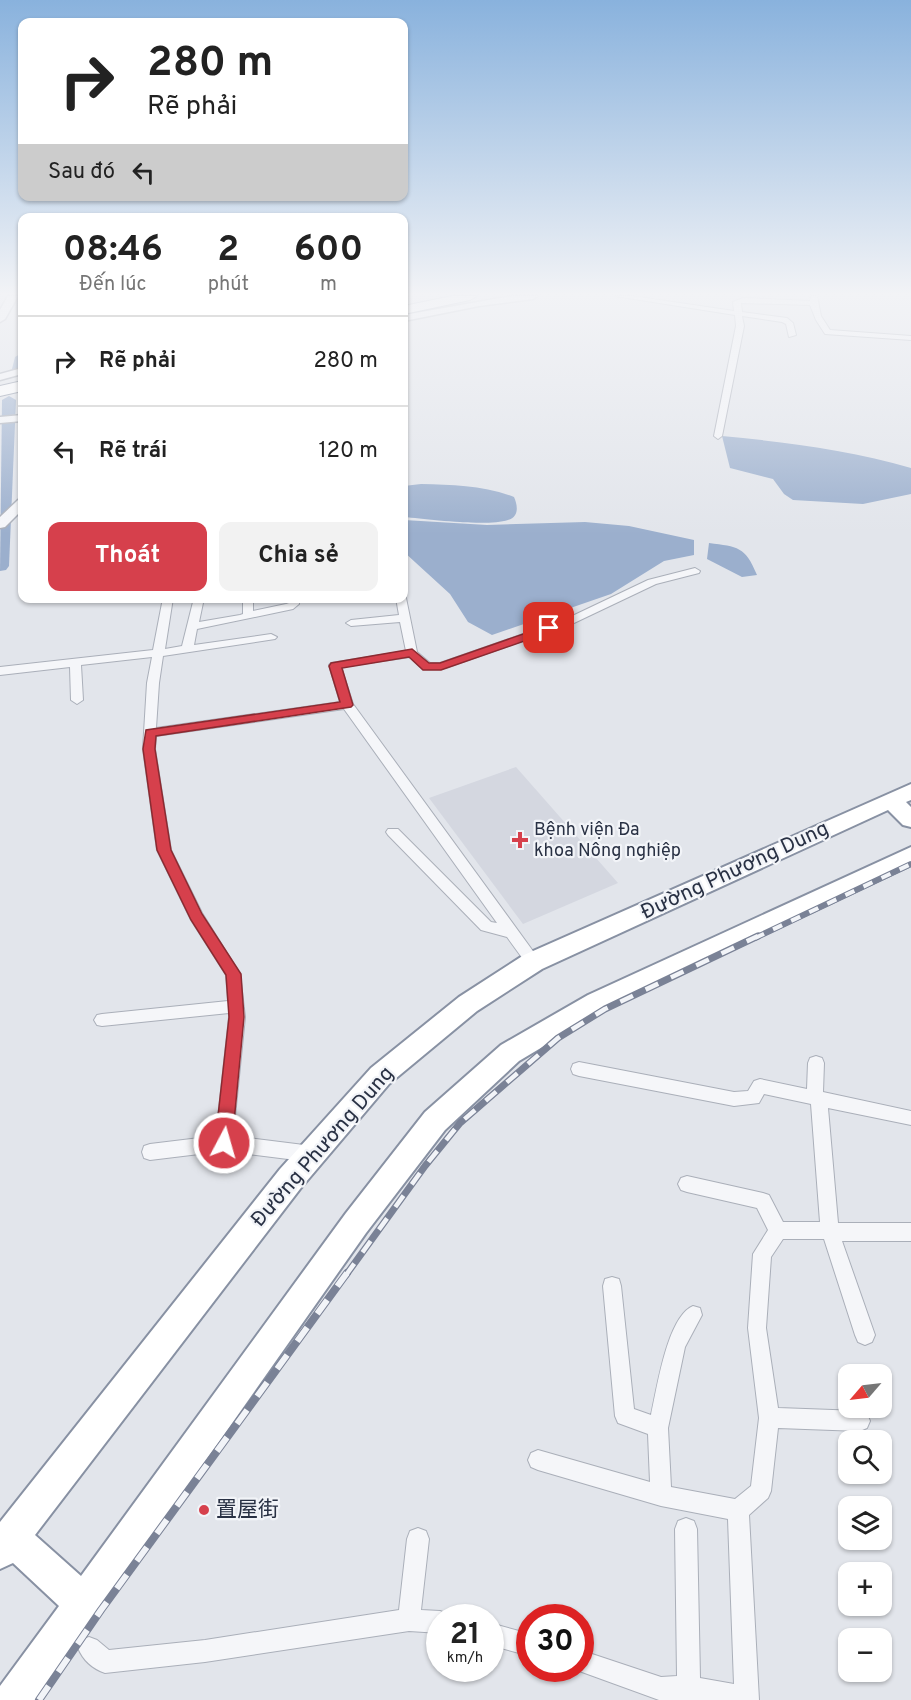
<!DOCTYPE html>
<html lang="vi">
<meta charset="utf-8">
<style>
:root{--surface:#fff;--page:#f2f2f2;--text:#222;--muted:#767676;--line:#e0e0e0;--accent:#d6404c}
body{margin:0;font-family:Overpass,"Noto Sans SC",sans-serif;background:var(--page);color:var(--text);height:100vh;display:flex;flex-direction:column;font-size:22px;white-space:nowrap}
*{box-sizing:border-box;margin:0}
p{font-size:20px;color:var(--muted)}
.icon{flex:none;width:33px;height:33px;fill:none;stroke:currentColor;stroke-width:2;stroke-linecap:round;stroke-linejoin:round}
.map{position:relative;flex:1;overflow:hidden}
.drawer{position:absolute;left:18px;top:213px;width:390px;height:390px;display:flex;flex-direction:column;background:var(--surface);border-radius:12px;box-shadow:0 2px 4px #0004}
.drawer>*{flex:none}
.top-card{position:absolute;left:18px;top:18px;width:390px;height:183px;border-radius:12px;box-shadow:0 2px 4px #0004;background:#fff;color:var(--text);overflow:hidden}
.needle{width:39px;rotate:242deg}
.buttons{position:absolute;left:838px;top:1364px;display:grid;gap:12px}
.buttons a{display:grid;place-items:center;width:54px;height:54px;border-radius:12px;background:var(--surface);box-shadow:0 2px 4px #0004;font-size:30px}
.speed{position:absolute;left:426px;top:1604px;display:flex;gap:12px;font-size:30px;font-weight:700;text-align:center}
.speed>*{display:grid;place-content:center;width:78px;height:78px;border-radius:50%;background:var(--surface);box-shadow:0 2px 4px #0004;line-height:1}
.speed small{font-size:15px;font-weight:400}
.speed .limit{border:9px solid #d22;background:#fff;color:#111}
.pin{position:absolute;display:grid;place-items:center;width:51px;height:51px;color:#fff;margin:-26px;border-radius:12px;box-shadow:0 3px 9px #0006}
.me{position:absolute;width:66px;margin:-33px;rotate:6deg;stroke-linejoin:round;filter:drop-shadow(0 0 4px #0008)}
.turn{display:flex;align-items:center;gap:21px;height:126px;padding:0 30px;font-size:27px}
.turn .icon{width:78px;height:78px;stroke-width:2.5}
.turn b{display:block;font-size:42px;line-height:51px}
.then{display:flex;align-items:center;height:57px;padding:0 30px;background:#0003;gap:12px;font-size:22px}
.eta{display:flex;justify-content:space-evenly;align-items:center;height:102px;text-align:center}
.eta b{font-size:36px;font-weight:700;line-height:42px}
.button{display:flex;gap:12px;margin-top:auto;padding:12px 30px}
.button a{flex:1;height:69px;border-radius:12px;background:var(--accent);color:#fff;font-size:24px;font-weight:700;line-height:69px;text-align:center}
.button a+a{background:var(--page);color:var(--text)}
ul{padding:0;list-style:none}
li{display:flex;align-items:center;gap:18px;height:90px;padding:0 30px;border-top:2px solid var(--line)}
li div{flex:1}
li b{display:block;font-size:22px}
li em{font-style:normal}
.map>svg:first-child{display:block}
.built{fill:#d4d7e0}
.water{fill:#9bafcd}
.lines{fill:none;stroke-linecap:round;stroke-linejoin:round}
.river{fill:#9bafcd;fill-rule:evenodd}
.minor-casing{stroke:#aaafb9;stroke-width:2}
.tertiary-casing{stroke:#aaafb9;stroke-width:3}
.trunk-casing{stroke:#8891a3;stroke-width:4}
.motorway-casing{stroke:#8891a3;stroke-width:2}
.minor{fill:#f5f6f9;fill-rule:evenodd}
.tertiary{fill:#f5f6f9;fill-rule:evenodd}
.trunk{fill:#fff;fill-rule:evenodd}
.motorway{fill:#fff;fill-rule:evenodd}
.rail-far2-casing{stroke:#7a8296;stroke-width:6}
.rail-far1-casing{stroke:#7a8296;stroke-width:7}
.rail-casing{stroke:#7a8296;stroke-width:8}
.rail-far2{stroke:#f2f4f8;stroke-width:4;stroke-dasharray:10;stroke-linecap:butt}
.rail-far1{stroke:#f2f4f8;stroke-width:4.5;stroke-dasharray:14;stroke-linecap:butt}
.rail{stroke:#f2f4f8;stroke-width:6;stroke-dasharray:17;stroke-linecap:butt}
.route{fill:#d6404c;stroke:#8b2a31;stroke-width:1.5}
.poi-dot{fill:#d6404c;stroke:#f2f4f8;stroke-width:2}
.labels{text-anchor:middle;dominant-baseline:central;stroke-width:4.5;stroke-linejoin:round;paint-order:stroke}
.poi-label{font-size:18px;fill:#293144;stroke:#f2f4f8;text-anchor:start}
.near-street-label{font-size:21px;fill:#293144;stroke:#f2f4f8}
.near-poi-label{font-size:21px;fill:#293144;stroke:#f2f4f8;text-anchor:start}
</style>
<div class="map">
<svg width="911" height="1700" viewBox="0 0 911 1700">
<rect width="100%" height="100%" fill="#e2e5eb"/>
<path class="built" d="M516 767 618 883 523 924 429 798Z"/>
<g class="water">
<path d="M722 436C785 442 850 450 911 468V494L863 504 793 500 784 494 773 479 730 468Z"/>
<path d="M421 484C453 485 483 485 514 497 518 506 519 517 508 520 486 527 428 519 404 517V486Z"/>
<path d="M404 520 487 525 585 522 629 526 694 540V555L664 561 611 594 492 635 468 622 450 594 404 552Z"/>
<path d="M709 543C738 547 745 546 757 575L742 577 707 559Z"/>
</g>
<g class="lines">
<g class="river">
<path d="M22 353V372H14L12 369 15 357Z"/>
<path d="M9 396 16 400 9 566 6 570 0 571 2 400Z"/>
</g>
<g class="minor-casing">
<g id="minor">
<path d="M615 296H632L734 311 733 302 743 298 810 301 811 296H817L821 316 830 330 911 336V340L825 334 816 320 810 305 741 303 742 312 787 318 793 323 796 335 789 337 786 324 782 322 742 316 744 326 722 436 718 439 714 436 736 326 735 315Z"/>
<path d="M695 568 700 571 699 573 656 584 574 623 445 668 423 669 410 657 341 667 353 704 538 958 540 962 538 966 533 968 528 966 507 937 481 930 388 835 386 832 388 829H398L491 922 497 923 344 709 156 736 155 749 171 850 202 913 240 974 245 1017 233 1136 312 1146 318 1148 320 1154 318 1160 312 1162 224 1151 150 1160 144 1158 142 1152 144 1146 150 1144 216 1136 229 1017V1013L102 1026 97 1025 94 1020 97 1015 102 1014 228 1001 226 975 191 920 157 850 143 749 147 683 152 657 81 665 83 700 77 704 71 700 70 667 0 675V667L153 650 163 598H173L165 649 182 646 194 598H204L199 622 240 615 243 614V598H253V611L286 604 289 603V598H299V604L293 609 197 629 194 645 271 634 277 637 275 639 163 656 159 683 156 728 340 702 329 665 331 663 406 651 400 622 351 626 346 623 351 620 399 615 396 598H404V595L406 598 417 652 430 663H440L566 619 648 580Z"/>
<path d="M816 1056 822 1058 824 1063 823 1092 911 1111V1125L828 1108 838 1223H911V1241H842L875 1335 872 1342 865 1345 858 1342 855 1335 824 1239H783L771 1257 766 1328 778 1408 860 1411 867 1414 870 1421 867 1428 860 1431 778 1428 771 1491 768 1498 749 1515 759 1700H659L571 1668H580V1650L661 1677 677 1676 675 1529 678 1521 686 1518 694 1521 697 1529 700 1678 734 1684 728 1519 661 1506 538 1470 531 1467 528 1460 531 1453 538 1450 650 1482 648 1434 618 1423 615 1416 603 1286 605 1279 612 1277 619 1279 621 1286 634 1409 651 1415C657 1389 667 1317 693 1306L700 1308 702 1315 685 1347 668 1428 671 1487 735 1499 751 1486 759 1418 748 1328 753 1254 768 1230 757 1208 687 1192 681 1190 678 1184 681 1178 687 1176 763 1193 769 1195 783 1222H820L811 1104 764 1094 759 1103 734 1106 579 1076 573 1074 571 1069 573 1064 579 1062 734 1092 748 1091 754 1081 760 1079 807 1089 808 1063 810 1058Z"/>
<path d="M418 1528 426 1531 429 1539 421 1610 440 1611 448 1614 449 1617H440V1633L409 1631 205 1662 105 1673C93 1669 83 1660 78 1648L81 1640 89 1637 97 1640 109 1650 205 1640 399 1610 407 1539 410 1531Z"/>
<path d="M490 1623 530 1634V1656L490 1645Z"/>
</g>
</g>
<g class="tertiary-casing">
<g id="tertiary">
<path d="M8 296H18L5 319 0 322V310Z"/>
<path d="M512 296H538L533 299 479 306 404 321V315Z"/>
<path d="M22 368V374L0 380V374Z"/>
<path d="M22 415V421L0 423V417Z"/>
<path d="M22 499V510L5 527 0 528V517L18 500Z"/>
</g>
</g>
<g class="trunk-casing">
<path id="trunk" d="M911 784V800L906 802 911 807V827L903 825 888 810 542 969 477 1011 389 1084 300 1189 35 1535 81 1576 346 1213 425 1112 501 1045 588 995 911 847V865L606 1009 519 1061 445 1130 366 1233 37 1700H0V1686L59 1606 13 1563 0 1569V1522L280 1169 371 1068 459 997 524 955Z"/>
</g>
<g class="motorway-casing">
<g id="motorway">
<path d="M452 296H477L470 300 404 314V306Z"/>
<path d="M22 381V391L0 396V386Z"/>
</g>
</g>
<use href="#minor" class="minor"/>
<use href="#tertiary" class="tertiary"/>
<use href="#trunk" class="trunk"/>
<use href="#motorway" class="motorway"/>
<g class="rail-far2-casing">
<path id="rail-far2" d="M755 938 911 864"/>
</g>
<g class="rail-far1-casing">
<path id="rail-far1" d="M346 1275 425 1166 460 1123 558 1038 605 1009 758 936"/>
</g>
<g class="rail-casing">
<path id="rail" d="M39 1700 101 1610 347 1273"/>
</g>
<use href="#rail-far2" class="rail-far2"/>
<use href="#rail-far1" class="rail-far1"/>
<use href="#rail" class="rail"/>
</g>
<linearGradient id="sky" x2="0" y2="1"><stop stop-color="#89b2dd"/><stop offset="0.55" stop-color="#f2f3f6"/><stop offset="1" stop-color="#f2f3f6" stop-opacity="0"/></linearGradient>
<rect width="911" height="534" fill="url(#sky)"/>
<path class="route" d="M549 625 554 628 553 631 441 670H423L409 657 342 668 353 705 351 707 156 736 155 749 171 850 202 914 241 974 244 1017 232 1143 230 1149 224 1151 218 1149 215 1143 229 1017 226 975 191 920 157 850 143 749 146 730 340 702 329 666 331 663 412 649 429 663H440Z"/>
<g class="poi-dot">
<path d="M517 831h6v6h6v6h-6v6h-6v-6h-6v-6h6z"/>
<circle cx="204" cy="1510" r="6"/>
</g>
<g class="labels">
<g class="poi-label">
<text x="534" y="830">Bệnh viện Đa<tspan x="534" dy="21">khoa Nông nghiệp</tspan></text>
</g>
<g class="near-street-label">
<text transform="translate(735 871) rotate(-25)">Đường Phương Dung</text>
<text transform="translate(323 1147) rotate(-49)">Đường Phương Dung</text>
</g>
<g class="near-poi-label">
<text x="216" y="1510">置屋街</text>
</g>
</g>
</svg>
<div class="buttons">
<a><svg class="needle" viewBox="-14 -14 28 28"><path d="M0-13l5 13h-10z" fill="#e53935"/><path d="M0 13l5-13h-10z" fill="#767676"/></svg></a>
<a><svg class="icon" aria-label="search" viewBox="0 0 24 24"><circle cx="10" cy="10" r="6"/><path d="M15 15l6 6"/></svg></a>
<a><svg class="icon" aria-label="layers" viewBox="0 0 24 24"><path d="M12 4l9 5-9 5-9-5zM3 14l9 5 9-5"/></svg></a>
<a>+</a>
<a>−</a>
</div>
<div class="speed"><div>21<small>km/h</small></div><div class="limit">30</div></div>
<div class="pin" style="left:549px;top:628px;background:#d93025"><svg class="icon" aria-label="arrive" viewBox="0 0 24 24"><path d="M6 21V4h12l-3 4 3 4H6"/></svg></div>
<svg class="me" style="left:224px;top:1143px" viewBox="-20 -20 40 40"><circle r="17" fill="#d6404c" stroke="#fff" stroke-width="3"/><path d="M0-11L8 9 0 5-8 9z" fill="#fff"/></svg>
<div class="top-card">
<div class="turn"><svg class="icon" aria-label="right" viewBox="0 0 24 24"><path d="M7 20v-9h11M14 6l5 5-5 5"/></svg><div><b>280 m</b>Rẽ phải</div></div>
<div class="then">Sau đó<svg class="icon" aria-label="left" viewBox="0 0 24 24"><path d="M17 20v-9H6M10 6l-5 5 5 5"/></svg></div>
</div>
<section class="drawer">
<div class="eta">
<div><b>08:46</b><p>Đến lúc</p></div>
<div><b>2</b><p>phút</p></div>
<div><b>600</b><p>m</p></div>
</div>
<ul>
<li><svg class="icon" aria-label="right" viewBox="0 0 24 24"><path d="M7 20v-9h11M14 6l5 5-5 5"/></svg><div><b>Rẽ phải</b></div><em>280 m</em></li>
<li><svg class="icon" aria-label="left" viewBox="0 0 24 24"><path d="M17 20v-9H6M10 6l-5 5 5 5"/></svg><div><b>Rẽ trái</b></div><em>120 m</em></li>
</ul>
<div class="button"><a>Thoát</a><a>Chia sẻ</a></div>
</section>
</div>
